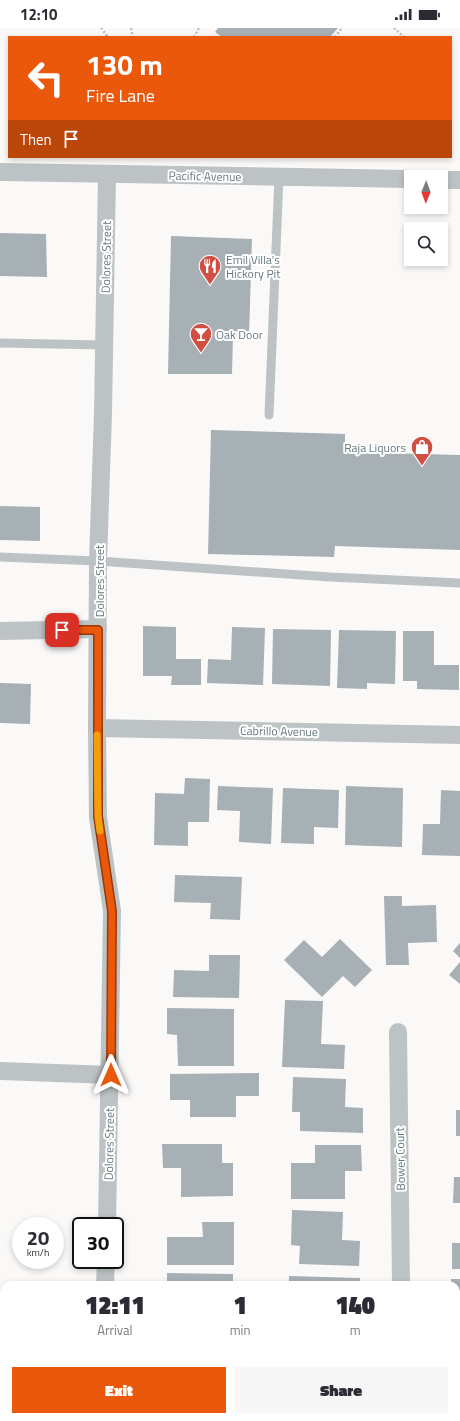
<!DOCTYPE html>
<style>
:root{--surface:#fff;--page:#f7f7f7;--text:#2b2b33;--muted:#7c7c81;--accent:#ea580c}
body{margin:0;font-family:"Titillium Web",sans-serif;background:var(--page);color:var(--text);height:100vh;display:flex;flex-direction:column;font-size:15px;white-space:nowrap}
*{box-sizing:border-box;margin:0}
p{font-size:13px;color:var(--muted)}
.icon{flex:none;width:22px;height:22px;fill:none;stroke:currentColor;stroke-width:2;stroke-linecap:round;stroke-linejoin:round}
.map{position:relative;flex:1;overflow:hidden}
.side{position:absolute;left:0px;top:1253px;width:460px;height:140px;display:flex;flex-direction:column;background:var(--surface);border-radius:12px 12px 0 0;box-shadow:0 2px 6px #0003}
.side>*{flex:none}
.guide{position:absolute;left:8px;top:8px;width:444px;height:122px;border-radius:0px;box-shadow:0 2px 6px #0003;background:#ea580c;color:#fff;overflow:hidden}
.needle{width:26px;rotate:181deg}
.controls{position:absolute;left:404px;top:142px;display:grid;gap:8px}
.controls a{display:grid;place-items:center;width:44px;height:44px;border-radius:0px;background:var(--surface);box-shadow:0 2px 6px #0003;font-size:20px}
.speed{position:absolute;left:12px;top:1189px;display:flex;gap:8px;font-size:20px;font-weight:700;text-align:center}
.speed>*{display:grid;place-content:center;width:52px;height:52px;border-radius:50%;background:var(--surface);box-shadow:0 2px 6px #0003;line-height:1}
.speed small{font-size:10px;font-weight:400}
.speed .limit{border:2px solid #111;border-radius:6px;background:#fff;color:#111}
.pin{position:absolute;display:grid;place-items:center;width:34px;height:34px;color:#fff;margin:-17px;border-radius:8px;box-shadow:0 2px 6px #0006}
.me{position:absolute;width:44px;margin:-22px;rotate:0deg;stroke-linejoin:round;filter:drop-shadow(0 0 3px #0008)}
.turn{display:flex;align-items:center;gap:14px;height:84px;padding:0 12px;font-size:18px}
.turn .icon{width:52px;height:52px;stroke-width:2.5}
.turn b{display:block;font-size:28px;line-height:34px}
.then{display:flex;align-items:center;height:38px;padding:0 12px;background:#0003;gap:8px;font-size:15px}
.eta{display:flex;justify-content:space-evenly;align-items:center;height:68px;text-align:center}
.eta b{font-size:24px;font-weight:800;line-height:28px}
.primary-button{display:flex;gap:8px;margin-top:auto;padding:8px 12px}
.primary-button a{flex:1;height:46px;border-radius:0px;background:var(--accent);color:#fff;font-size:16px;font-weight:800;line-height:46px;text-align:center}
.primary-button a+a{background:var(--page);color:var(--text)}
.status{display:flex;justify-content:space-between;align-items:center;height:28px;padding:0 20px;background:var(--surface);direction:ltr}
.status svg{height:11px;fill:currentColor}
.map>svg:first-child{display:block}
.building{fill:#a7b0b4}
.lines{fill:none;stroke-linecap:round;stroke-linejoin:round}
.path{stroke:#babec0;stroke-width:2.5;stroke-dasharray:2 2;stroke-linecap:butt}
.service{stroke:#bdc3c5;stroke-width:9}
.minor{stroke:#bdc3c5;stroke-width:18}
.route-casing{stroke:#983908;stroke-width:10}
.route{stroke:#ea580c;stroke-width:7}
.slow{stroke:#f59e0b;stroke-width:7}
.labels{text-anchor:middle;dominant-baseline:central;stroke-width:4;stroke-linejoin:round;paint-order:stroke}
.street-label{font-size:12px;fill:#67797f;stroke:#fff}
.poi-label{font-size:12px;fill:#67797f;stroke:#fff;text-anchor:start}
</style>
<div class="status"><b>12:10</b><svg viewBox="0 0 49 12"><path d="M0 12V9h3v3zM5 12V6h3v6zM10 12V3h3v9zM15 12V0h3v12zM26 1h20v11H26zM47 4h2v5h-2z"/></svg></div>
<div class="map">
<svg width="460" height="1393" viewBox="0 0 460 1393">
<rect width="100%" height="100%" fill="#faf9f8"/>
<g class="building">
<path d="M218 0H338L330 9H222L215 4Z"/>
<path d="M0 205 46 206 47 249 0 248Z"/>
<path d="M171 208 252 211 249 308 233 307 232 346H168Z"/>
<path d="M211 402 345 406V424L460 427V522L335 518 334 529 208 526Z"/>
<path d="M0 478 40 479V513L0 512Z"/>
<path d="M143 598 176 599V631H201V657H171L172 648H143Z"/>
<path d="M232 599 265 600 263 657 207 655 208 631 231 632Z"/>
<path d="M273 601 331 602 330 658 272 656Z"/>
<path d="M339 602 396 603 395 656 367 655V661L337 660Z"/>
<path d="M403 603H434V637H459V662L417 661V653H403Z"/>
<path d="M0 655 31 656 30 696 0 695Z"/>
<path d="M185 750 210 751 209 794H188V818L154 817 155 765 184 766Z"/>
<path d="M218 758 273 760 271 816 239 814 240 783 217 782Z"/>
<path d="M346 758 403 760 402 819 345 817Z"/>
<path d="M283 760 339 762 338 800 314 799V816L281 815Z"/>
<path d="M441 762 460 763V828L422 827 423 796H440Z"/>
<path d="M175 847 242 849 240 892 210 891 211 875 174 874Z"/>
<path d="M384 868H402V878L436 877 437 914 408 915 409 937H386Z"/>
<path d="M340 911 372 942 355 959 343 948 322 969 284 932 304 912 322 929Z"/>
<path d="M460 915V930L453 923Z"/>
<path d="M209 927H240L239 970 173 969 174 942 209 943Z"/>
<path d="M460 934V956L449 947Z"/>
<path d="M285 972 323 973 321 1016 345 1017 344 1041 282 1039Z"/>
<path d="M167 980 234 981V1038H178L177 1007 167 1006Z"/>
<path d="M259 1045V1068H236V1089H190V1072H170V1046Z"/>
<path d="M293 1049 346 1051 345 1079 363 1080V1105L300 1103V1084H292Z"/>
<rect x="456" y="1082" width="4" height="26"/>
<path d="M162 1116H222V1135H233V1168L181 1169V1140H163Z"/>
<path d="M315 1117H361L362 1143H345V1171H291V1135H315Z"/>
<path d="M454 1149H460V1175H453Z"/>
<path d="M292 1182 343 1184 342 1212 360 1213 359 1238 299 1236 300 1218 291 1217Z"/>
<path d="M202 1194H234V1237H167V1209H203Z"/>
<rect x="452" y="1215" width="8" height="26"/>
<path d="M167 1245 233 1246V1257H167Z"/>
<path d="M289 1248 360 1250V1257H289Z"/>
<path d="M451 1251H460V1276H456V1257H451Z"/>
<rect x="183" y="1389" width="25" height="4"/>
<rect x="220" y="1389" width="26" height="4"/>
<path d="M315 1389 341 1390V1393H315Z"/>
<rect x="381" y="1391" width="24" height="2"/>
</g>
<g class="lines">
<g class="path">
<path d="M101 0 108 9"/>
<path d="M131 0 133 9"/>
<path d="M394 0 404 9"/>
<path d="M194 9 199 0"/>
<path d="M335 9 342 0"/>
</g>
<g class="service">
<path d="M0 315 105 317"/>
<path d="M269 387 279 149"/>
<path d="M0 529 98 533 330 549 460 555"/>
</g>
<g class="minor">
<path d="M0 144 411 151"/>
<path d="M441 152H460"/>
<path d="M0 603 98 601"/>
<path d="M97 700 460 707"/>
<path d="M398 1004 401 1257"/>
<path d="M0 1043 111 1047"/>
<path d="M107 1198 112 883 98 789 97 700 98 533 103 386 107 147"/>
<path d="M105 1257 106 1232"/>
<path d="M0 1339H4"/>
<path d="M456 1346H460"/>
<path d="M102 1389V1393"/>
</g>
</g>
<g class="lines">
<g class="route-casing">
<path id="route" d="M62 602H98V788L112 883 111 1047"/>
</g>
<use href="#route" class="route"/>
<path class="slow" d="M97 707 98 788 100 803"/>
</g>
<defs>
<g id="restaurant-pin" transform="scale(1.15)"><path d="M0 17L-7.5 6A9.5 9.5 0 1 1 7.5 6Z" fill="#d04f42" stroke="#fff"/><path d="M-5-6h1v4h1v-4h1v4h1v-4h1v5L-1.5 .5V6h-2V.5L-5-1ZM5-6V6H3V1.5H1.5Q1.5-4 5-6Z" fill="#fff"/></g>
<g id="bar-pin" transform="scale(1.15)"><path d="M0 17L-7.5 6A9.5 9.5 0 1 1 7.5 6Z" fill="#d04f42" stroke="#fff"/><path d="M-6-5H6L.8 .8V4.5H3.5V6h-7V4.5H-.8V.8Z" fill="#fff"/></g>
<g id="shop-pin" transform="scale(1.15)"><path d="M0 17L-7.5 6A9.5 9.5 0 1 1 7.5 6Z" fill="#d04f42" stroke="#fff"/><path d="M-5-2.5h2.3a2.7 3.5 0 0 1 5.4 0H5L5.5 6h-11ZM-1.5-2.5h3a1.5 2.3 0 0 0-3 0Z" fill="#fff"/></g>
</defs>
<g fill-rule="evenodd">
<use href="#restaurant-pin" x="210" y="238"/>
<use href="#bar-pin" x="201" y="306"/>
<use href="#shop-pin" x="422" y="419"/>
</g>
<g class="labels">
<g class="street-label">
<text transform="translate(205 148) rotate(1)">Pacific Avenue</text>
<text transform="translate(106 229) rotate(-89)">Dolores Street</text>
<text transform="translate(99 553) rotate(-90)">Dolores Street</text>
<text transform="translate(279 703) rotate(1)">Cabrillo Avenue</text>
<text transform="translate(109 1116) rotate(-89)">Dolores Street</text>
<text transform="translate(400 1131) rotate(-91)">Bower Court</text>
</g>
<g class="poi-label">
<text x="226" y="231">Emil Villa's<tspan x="226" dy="14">Hickory Pit</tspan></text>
<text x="216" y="306">Oak Door</text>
<text x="406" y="419" text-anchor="end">Raja Liquors</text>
</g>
</g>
</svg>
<div class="controls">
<a><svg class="needle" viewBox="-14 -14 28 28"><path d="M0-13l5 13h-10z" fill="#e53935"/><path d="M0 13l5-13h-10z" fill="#7c7c81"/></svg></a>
<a><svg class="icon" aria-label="search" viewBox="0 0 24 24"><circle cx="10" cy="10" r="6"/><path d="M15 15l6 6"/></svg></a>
</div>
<div class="speed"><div>20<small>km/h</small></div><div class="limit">30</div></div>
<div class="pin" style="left:62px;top:602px;background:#d93025"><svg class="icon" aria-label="arrive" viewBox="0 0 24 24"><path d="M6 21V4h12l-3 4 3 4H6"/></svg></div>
<svg class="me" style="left:111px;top:1047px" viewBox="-20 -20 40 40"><path d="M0-17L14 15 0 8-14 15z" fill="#ea580c" stroke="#fff" stroke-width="4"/></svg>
<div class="guide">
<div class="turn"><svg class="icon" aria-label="left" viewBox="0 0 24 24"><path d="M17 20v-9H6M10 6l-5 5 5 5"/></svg><div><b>130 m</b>Fire Lane</div></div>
<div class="then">Then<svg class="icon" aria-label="arrive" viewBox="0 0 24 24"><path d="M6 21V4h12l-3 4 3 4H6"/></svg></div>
</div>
<section class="side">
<div class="eta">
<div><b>12:11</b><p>Arrival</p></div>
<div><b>1</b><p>min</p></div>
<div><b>140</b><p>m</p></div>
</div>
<div class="primary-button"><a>Exit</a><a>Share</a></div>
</section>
</div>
